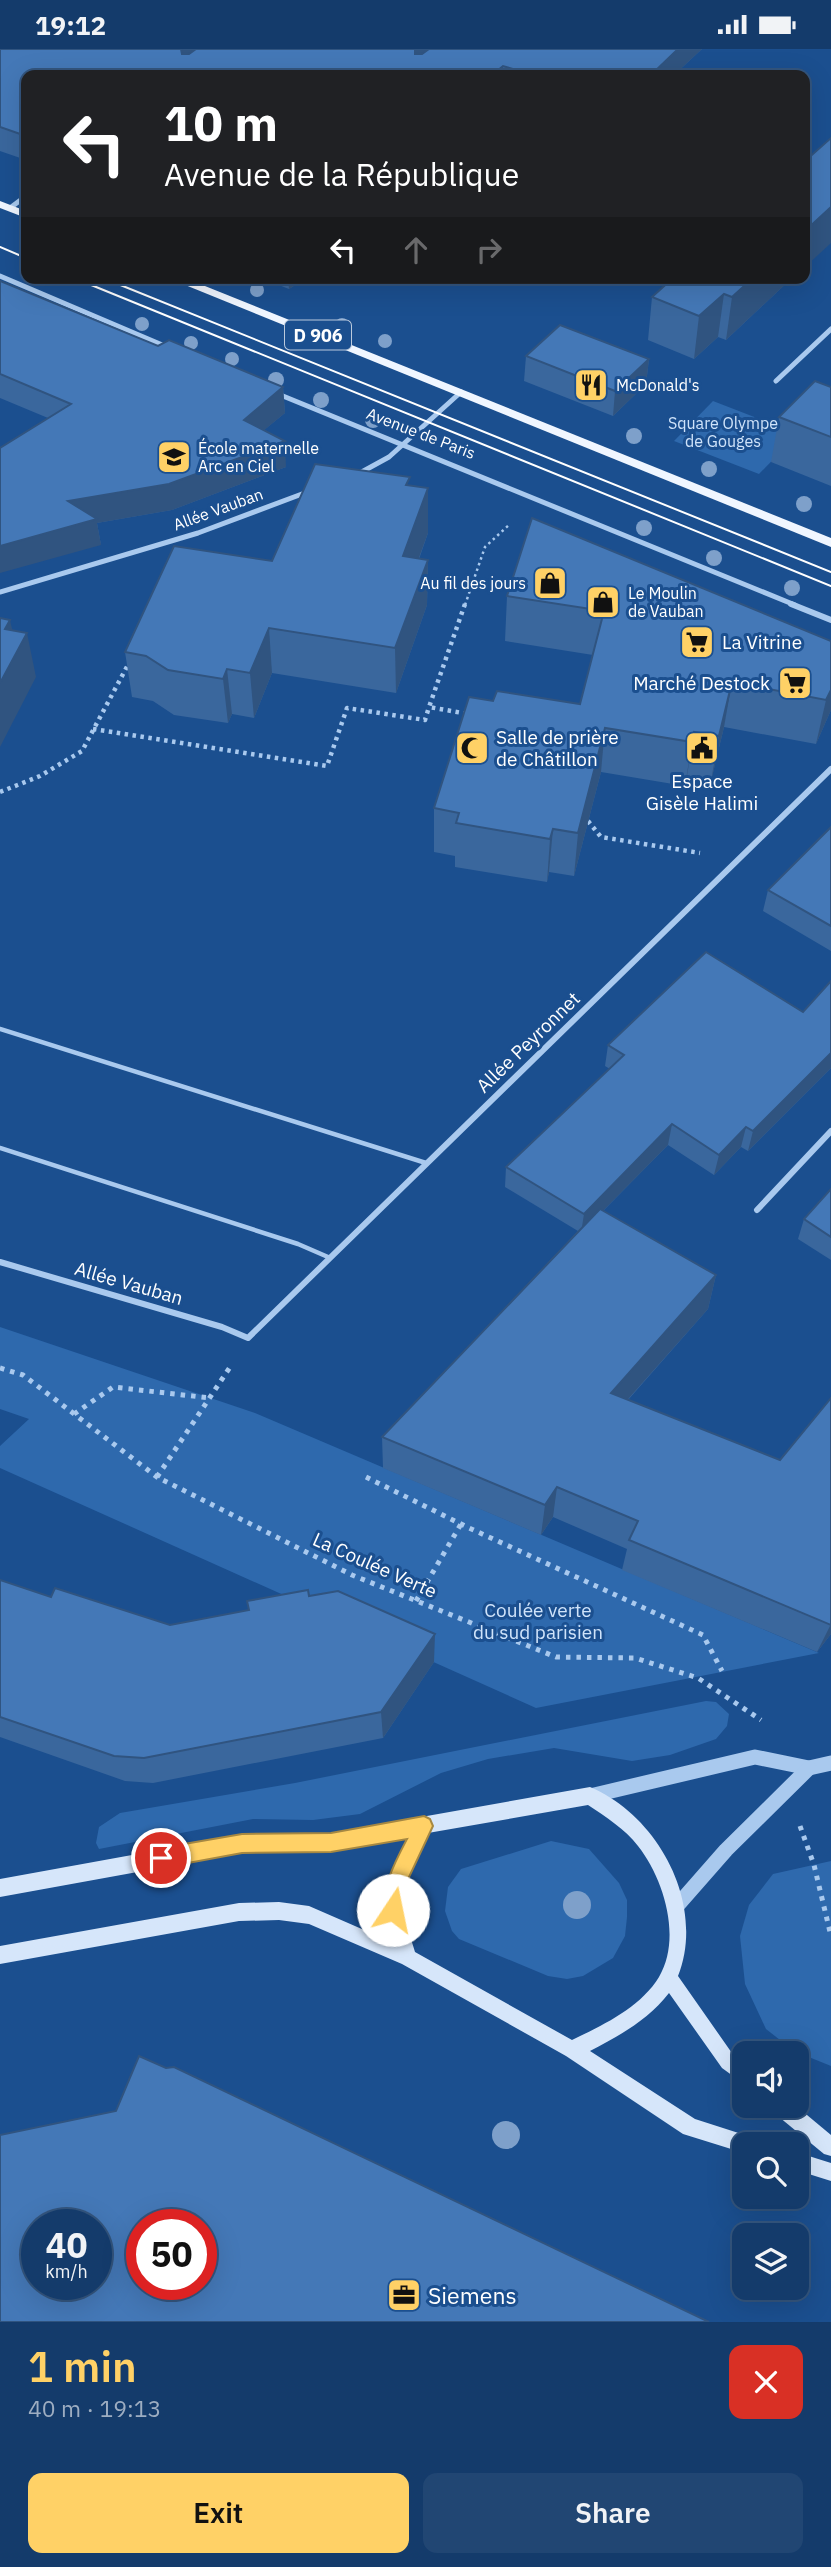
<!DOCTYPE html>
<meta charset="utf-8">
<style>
:root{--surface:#143b6b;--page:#214673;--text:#f1f3f6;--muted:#9dadc1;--line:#33557e;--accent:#ffd166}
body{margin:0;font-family:"IBM Plex Sans",sans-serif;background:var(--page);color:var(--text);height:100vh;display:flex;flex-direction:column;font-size:26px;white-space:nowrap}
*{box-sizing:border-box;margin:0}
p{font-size:23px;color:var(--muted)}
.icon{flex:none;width:38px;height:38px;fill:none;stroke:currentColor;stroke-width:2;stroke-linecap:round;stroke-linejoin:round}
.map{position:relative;height:2273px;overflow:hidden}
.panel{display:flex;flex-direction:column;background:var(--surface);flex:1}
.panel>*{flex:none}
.banner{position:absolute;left:21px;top:21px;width:789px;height:214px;border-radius:14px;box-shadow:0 7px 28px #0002,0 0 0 2px var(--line);background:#202124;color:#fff;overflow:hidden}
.fabs{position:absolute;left:732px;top:1992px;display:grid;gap:14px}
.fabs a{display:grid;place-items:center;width:77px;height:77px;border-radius:14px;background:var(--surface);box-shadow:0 7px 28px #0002,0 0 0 2px var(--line);font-size:35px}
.speed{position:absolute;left:21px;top:2160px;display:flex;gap:14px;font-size:35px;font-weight:700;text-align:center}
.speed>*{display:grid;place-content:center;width:91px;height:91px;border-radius:50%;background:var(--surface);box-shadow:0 7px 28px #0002,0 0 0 2px var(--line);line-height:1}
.speed small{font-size:18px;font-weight:400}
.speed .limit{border:10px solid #d22;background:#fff;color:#111}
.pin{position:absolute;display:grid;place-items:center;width:60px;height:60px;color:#fff;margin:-30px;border:4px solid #fff;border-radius:50%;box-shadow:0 2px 7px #0007}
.me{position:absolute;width:77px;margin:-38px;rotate:11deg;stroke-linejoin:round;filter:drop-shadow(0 0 5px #0008)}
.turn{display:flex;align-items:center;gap:24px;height:147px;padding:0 28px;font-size:32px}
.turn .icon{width:91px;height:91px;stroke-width:2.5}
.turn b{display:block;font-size:49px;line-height:60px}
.lanes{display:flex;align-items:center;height:66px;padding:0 28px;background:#0003;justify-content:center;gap:35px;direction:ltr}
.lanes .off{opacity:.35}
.round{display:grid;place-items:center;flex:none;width:74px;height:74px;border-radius:14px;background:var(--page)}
.summary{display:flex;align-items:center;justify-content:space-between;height:119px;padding:0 28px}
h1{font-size:42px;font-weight:600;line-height:52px;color:var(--accent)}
.action{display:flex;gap:14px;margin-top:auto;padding:14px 28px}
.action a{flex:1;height:80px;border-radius:14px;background:var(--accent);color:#111;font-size:28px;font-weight:600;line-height:80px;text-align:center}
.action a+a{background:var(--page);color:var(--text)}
.status{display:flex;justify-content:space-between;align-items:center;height:49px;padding:0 35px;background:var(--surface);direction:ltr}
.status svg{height:19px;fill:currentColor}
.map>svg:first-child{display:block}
.green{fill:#2e69ad}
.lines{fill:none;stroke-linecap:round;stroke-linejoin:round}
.path-far2{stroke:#a9c9ee;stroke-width:2.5;stroke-dasharray:2.5 3.5;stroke-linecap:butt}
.path-far1{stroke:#a9c9ee;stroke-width:4.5;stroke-dasharray:3.5 4.5;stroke-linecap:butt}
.path{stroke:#a9c9ee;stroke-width:5;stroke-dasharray:4.5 6;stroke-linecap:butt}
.service{stroke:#a9c9ee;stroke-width:4.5}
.minor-far1{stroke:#a9c9ee;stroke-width:5}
.minor{stroke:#a9c9ee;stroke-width:6}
.tertiary{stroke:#a9c9ee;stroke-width:15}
.secondary{fill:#d6e6fa;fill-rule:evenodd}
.primary{fill:#f0f6ff;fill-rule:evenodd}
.tram{stroke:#fff;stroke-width:2}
.tree{fill:#7ea0ca}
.wall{fill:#3a679d}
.shaded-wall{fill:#305480}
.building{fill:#4478b7;stroke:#305480;stroke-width:2;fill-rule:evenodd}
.route{fill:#ffd166;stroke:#a68842;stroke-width:2}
.labels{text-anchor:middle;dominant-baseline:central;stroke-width:6;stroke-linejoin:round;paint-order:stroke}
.far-poi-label{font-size:16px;fill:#fff;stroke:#1b4f8f;text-anchor:start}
.far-park-label{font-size:16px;fill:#cfe3fa;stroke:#1b4f8f}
.far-street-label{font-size:16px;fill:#fff;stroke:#1b4f8f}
.shield{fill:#1b4f8f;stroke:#bbcadd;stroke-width:2}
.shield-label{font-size:18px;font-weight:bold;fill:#fff}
.poi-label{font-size:19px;fill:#fff;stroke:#1b4f8f;text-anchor:start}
.street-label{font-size:19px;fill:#fff;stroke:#1b4f8f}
.park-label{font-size:19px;fill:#cfe3fa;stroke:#1b4f8f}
.near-poi-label{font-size:23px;fill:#fff;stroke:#1b4f8f;text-anchor:start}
</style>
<div class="status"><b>19:12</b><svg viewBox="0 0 49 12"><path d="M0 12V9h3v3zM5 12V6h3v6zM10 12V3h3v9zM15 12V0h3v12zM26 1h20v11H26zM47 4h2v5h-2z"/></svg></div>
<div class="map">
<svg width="831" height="2273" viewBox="0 0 831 2273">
<rect width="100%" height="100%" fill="#1b4f8f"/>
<g class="green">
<path d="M713 352 798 385 759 425 674 392Z"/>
<path d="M0 1278 255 1364 819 1604 536 1659 0 1419V1397L29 1370 0 1360Z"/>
<path d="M706 1652 716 1653 729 1665 727 1677 716 1690 670 1706 632 1712 554 1699 488 1710 441 1724 360 1765 313 1771 253 1770 99 1800 96 1794 99 1778 120 1764 295 1734Z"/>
<path d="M551 1792 589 1800 619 1834 627 1851V1868L625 1887 613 1909 583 1927 567 1930 548 1927 459 1890 452 1882 445 1862 448 1838 461 1820Z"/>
<path d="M831 1812V2017L794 2002 766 1980 745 1935 740 1887 749 1856 773 1825Z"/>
</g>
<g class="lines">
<path class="path-far2" d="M465 556 485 498 510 475"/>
<g class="path-far1">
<path d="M465 555 429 658 468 665"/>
<path d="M93 680 327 717 347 659 425 671 429 658"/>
<path d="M0 743 40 727 82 702 130 612"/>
<path d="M588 772 601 788 700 804"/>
</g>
<g class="path">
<path d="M0 1319 23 1326 157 1428 352 1526 556 1608 635 1609 698 1629 761 1671"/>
<path d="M74 1365 113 1338 210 1349"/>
<path d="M157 1428 232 1315"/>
<path d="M366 1428 467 1478 703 1586 722 1622"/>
<path d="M416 1552 461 1475"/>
<path d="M800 1777 814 1816 831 1887"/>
</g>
<g class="service">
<path d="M0 980 426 1114"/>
<path d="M0 1099 298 1195 328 1208"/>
</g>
<g class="minor-far1">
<path d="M10 159 26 147"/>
<path d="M0 227 167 298"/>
<path d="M776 332 831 280"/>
<path d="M278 345 795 556"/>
<path d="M358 425 389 408 461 343"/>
<path d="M0 543 198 484 310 442"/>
</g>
<g class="minor">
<path d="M791 555 831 571"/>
<path d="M757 1161 831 1082"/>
<path d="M0 1213 222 1278 248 1289 831 720"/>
</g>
<g class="tertiary">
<path d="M590 1747 755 1708 809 1719 831 1714"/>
<path d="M676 1858 726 1801 809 1719"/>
</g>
<g class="secondary">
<path d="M590 1738C659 1767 706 1856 678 1927L734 2007 744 2014V2035L722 2019 669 1944C648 1971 619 1987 590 2002L695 2070 751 2088 753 2095H744V2104L683 2085 566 2007 402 1915 309 1875 279 1871 239 1872 0 1915V1897L239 1854 279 1853 309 1857 394 1894 384 1861 390 1826 409 1788 331 1802 242 1804 0 1848V1830L242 1786 331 1784ZM588 1756C606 1768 625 1780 638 1797 664 1830 682 1889 659 1928 640 1959 603 1976 572 1991L415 1903 402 1861 407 1827 428 1784Z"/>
<path d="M771 2056H795L831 2086V2107L824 2105 773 2063Z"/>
<path d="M796 2103 831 2114V2132L796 2121Z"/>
</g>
<g class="primary">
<path d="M0 152 26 162V169L0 159Z"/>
<path d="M168 229H185L831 489V498Z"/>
</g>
<g class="tram">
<path d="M0 198 26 209"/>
<path d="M74 229 831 537"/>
<path d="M103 229 831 523"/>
</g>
</g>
<g class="tree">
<circle cx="257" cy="241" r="7"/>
<circle cx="142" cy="275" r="7"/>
<circle cx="342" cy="276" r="7"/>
<circle cx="385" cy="292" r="7"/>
<circle cx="191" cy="294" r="7"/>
<circle cx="232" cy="310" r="7"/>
<circle cx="276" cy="331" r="8"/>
<circle cx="321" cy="351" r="8"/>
<circle cx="373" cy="371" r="8"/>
<circle cx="634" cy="387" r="8"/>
<circle cx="709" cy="420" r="8"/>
<circle cx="804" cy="455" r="8"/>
<circle cx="644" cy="479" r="8"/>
<circle cx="714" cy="509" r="8"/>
<circle cx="792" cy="539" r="8"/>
<circle cx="577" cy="1856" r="14"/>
<circle cx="506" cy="2086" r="14"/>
</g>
<g class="wall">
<path d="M0 0H702L674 26H26V111L0 102Z"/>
<path d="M261 229H306L289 240Z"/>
<path d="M673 229H792L726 291 718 288 694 310 648 291 652 248Z"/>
<path d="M0 232 158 297 283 338 285 364 264 381 286 418 172 461 97 474 101 496 48 369 0 349Z"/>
<path d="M526 307 649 310 646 335 613 367 524 332Z"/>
<path d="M831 338V437L771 413 779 368Z"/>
<path d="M410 436 428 439V484L419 510 428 511 427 556 396 644 272 624 254 669 232 665 228 674 174 666 153 652 132 648 125 603 272 512Z"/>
<path d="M507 547 831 592V661L816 695 724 678 711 732 687 727 685 737 601 723 574 827 549 823 547 833 455 818V807L434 803V759L493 652 580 655 593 606 505 592Z"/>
<path d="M831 778V902L763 862 768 841Z"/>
<path d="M831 932V1019L748 1102 741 1098 714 1126 668 1096 603 1162 716 1226 708 1260 628 1351 780 1411 831 1349V1585L817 1603 622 1521 627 1500 553 1468 541 1486 383 1419 382 1388 578 1182 505 1138 506 1118 610 1020 605 1017 608 996 803 963Z"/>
<path d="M831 1140V1211L798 1190 804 1170Z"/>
<path d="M0 1531 51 1548 170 1576 249 1561 309 1547 434 1613 383 1689 153 1734 125 1732 0 1688Z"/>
</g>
<g class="shaded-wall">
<path d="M181 0H214L184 23Z"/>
<path d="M414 0H442L414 24Z"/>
<path d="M678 0H702L674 26H651Z"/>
<path d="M503 17 502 26H492Z"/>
<path d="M831 158V194L805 218V182Z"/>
<path d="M288 229H306L289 240Z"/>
<path d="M753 229H792L726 291 732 248Z"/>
<path d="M724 245 718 288 694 310 699 267Z"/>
<path d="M649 310 646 335 613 367 615 342Z"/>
<path d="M283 338 285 364 246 396 244 371Z"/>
<path d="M285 392 286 418 172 461 97 474 101 496 0 524V497L68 452Z"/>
<path d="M428 439V484L403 552V507Z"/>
<path d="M428 511 427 556 396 644 395 599Z"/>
<path d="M10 571 17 602 27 584 36 628 0 698V634L5 580Z"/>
<path d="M269 579 272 624 254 669 250 624Z"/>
<path d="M227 620 232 665 228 674 223 630Z"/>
<path d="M732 633 724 678 711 732 719 687Z"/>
<path d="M831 641V661L816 695 826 651Z"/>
<path d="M605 679 601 723 574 827 578 784Z"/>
<path d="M694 683 687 727 685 737 692 693Z"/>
<path d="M553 780 549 823 547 833 550 790Z"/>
<path d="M831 1004V1019L748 1102 753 1082Z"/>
<path d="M672 1075 668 1096 581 1184 584 1165Z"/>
<path d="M746 1078 741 1098 714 1126 719 1106Z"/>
<path d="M716 1226 708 1260 605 1376 611 1344Z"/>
<path d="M557 1438 553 1468 541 1486 545 1456Z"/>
<path d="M831 1575V1585L817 1603Z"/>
<path d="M435 1585 434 1613 383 1689 381 1663Z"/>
</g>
<g class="building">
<path d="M0 0H181L182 5H189L196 0H415V5H422L429 0H678L651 26H533L503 17 492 26H26V87L0 78Z"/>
<path d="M831 89V158L805 182V112Z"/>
<path d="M673 229H753L732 248 724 245 699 267 652 248Z"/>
<path d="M0 232 158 297 169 291 283 338 244 371 285 392 169 435 68 452 97 470 0 497V399L71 355 0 325Z"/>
<path d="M560 276 649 310 615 342 526 307Z"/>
<path d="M815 332 831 338V388L779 368Z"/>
<path d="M315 415 410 428 406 436 428 439 403 507 428 511 395 599 269 579 250 624 227 620 223 630 168 621 146 607 125 603 174 497 272 512Z"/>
<path d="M532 469 831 592V641L826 651 732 633 719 687 694 683 692 693 605 679 578 784 553 780 550 790 456 774 459 764 434 759 469 648 493 652 497 642 580 655 604 562 507 547Z"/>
<path d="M0 569 10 571 5 580 27 584 0 634Z"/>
<path d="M831 778V877L768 841Z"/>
<path d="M706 903 803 963 831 932V1004L753 1082 746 1078 719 1106 672 1075 584 1165 506 1118 624 1006 608 996Z"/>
<path d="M831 1140V1188L804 1170Z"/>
<path d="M600 1160 716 1226 611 1344 780 1411 831 1349V1576L629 1491 638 1472 557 1438 545 1456 382 1388Z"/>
<path d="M0 1531 51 1548 55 1539 170 1576 249 1561 247 1552 308 1541 309 1547 338 1542 435 1585 381 1663 144 1709 114 1707 0 1668Z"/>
<path d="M139 2007 166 2019 174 2018 709 2273H0V2086L116 2062ZM37 2175H96V2235H37ZM142 2175H201V2235H142Z"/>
</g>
<path class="route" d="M424 1767 430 1770 433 1777 409 1828 400 1868 393 1871 386 1868C377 1846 397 1809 407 1790L331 1803 242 1804 161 1819 154 1816 151 1809 154 1802 161 1799 242 1785 331 1784Z"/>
<defs>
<g id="restaurant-square" transform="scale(1.75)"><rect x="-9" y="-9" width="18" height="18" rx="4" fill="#ffd166" stroke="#1b4f8f"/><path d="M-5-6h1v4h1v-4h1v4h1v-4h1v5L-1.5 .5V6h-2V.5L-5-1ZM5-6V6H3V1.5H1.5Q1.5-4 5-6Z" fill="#111"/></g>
<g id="school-square" transform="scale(1.75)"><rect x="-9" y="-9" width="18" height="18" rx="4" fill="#ffd166" stroke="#1b4f8f"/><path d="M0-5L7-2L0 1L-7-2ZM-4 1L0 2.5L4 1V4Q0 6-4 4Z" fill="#111"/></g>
<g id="shop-square" transform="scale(1.75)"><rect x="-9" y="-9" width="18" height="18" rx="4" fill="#ffd166" stroke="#1b4f8f"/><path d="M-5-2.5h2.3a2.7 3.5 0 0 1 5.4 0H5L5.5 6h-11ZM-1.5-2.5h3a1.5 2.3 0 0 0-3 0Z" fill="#111"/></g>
<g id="supermarket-square" transform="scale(1.75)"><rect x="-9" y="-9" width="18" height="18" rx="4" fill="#ffd166" stroke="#1b4f8f"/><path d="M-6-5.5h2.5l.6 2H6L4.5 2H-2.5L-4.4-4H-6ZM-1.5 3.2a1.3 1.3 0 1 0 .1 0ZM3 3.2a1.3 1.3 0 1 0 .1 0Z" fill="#111"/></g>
<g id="mosque-square" transform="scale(1.75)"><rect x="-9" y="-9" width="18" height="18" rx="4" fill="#ffd166" stroke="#1b4f8f"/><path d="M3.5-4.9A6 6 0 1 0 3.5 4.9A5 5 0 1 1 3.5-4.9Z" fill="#111"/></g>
<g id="civic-square" transform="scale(1.75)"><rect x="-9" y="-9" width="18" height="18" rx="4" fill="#ffd166" stroke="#1b4f8f"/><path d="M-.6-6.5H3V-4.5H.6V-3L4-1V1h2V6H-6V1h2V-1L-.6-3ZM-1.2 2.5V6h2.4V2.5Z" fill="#111"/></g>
<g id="office-square" transform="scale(1.75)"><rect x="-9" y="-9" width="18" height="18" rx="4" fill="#ffd166" stroke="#1b4f8f"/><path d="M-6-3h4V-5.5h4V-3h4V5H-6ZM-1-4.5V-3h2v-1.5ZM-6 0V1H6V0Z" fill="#111"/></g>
</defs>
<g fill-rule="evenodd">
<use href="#restaurant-square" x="591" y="336"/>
<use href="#school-square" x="174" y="408"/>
<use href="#shop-square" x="550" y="534"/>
<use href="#shop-square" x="603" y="553"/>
<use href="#supermarket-square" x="697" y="593"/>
<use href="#supermarket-square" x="795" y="634"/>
<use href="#mosque-square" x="472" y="699"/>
<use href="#civic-square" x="702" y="699"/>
<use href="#office-square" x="404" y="2246"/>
</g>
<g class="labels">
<g class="far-poi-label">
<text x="616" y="336">McDonald's</text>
<text x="198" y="399">École maternelle<tspan x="198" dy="18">Arc en Ciel</tspan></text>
<text x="526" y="534" text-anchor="end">Au fil des jours</text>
<text x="628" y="544">Le Moulin<tspan x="628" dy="18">de Vauban</tspan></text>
</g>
<g class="far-park-label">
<text x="723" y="374">Square Olympe<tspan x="723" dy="18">de Gouges</tspan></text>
</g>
<g class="far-street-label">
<text transform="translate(421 384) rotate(21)">Avenue de Paris</text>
<text transform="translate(218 460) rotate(-20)">Allée Vauban</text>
</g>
<rect class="shield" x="285" y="271.5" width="66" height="29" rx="5"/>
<g class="shield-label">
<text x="318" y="286">D 906</text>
</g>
<g class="poi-label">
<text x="722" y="593">La Vitrine</text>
<text x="770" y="634" text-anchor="end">Marché Destock</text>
<text x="496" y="688">Salle de prière<tspan x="496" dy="22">de Châtillon</tspan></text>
<text x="702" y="732" text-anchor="middle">Espace<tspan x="702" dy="22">Gisèle Halimi</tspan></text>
</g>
<g class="street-label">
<text transform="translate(528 993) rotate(-44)">Allée Peyronnet</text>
<text transform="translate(129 1234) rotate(16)">Allée Vauban</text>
<text transform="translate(375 1516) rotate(24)">La Coulée Verte</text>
</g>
<g class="park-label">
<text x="538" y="1561">Coulée verte<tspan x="538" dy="22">du sud parisien</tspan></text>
</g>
<g class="near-poi-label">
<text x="428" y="2246">Siemens</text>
</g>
</g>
</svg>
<div class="fabs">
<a><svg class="icon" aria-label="sound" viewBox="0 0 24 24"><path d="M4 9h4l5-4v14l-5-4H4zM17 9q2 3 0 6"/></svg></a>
<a><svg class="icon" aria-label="search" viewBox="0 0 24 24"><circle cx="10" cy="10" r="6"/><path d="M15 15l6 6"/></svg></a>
<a><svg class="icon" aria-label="layers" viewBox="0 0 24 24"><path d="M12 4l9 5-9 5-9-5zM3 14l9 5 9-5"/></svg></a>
</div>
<div class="speed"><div>40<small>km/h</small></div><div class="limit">50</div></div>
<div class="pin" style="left:161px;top:1809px;background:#d93025"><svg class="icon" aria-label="arrive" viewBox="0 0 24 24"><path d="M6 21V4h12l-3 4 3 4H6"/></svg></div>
<svg class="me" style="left:393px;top:1861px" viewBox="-20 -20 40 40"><circle r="19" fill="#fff"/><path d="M0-13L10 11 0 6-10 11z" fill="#ffd166"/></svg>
<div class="banner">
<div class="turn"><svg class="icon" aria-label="left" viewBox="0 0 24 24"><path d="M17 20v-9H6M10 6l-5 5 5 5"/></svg><div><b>10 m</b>Avenue de la République</div></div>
<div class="lanes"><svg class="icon" aria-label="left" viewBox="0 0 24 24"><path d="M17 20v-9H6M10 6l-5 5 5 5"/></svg><svg class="icon off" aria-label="ahead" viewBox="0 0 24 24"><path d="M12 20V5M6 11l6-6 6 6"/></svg><svg class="icon off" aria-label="right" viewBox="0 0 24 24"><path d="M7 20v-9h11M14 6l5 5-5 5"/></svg></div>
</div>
</div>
<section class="panel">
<div class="summary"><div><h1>1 min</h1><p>40 m · 19:13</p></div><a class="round" style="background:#d93025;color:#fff"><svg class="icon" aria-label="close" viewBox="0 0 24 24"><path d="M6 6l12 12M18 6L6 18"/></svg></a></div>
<div class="action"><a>Exit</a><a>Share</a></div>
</section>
